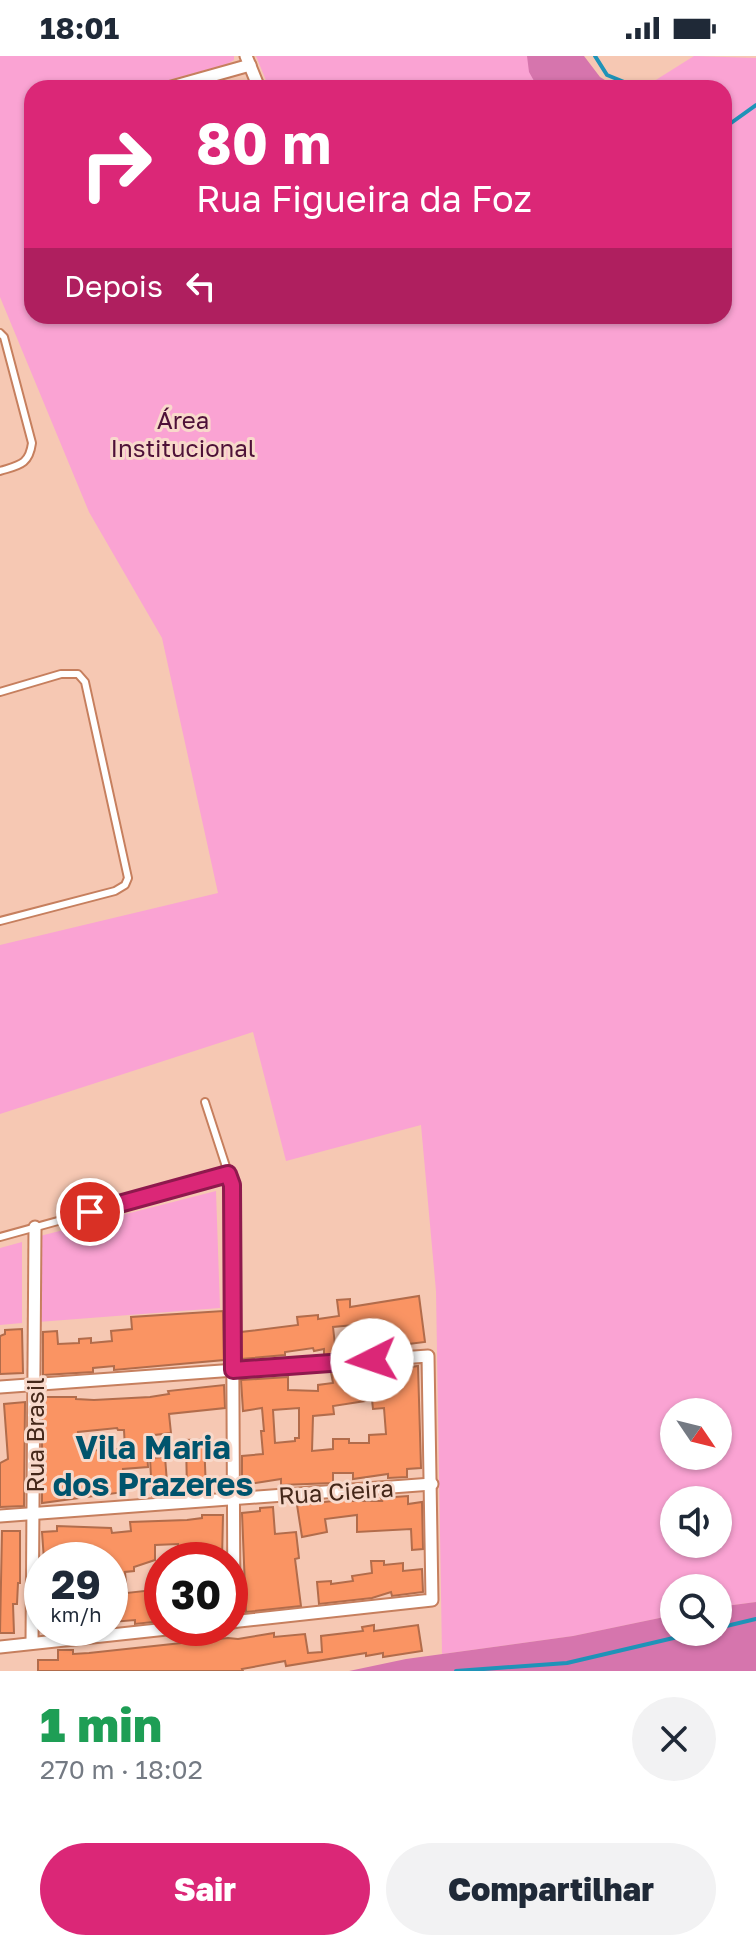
<!DOCTYPE html>
<html lang="pt">
<meta charset="utf-8">
<style>
:root{--surface:#fff;--page:#f2f2f3;--text:#1f2937;--muted:#747a83;--accent:#db2777}
body{margin:0;font-family:"Golos Text",sans-serif;background:var(--page);color:var(--text);height:100vh;display:flex;flex-direction:column;font-size:30px;white-space:nowrap}
*{box-sizing:border-box;margin:0}
p{font-size:26px;color:var(--muted)}
.icon{flex:none;width:44px;height:44px;fill:none;stroke:currentColor;stroke-width:2;stroke-linecap:round;stroke-linejoin:round}
.map{position:relative;height:1615px;overflow:hidden}
.drawer{display:flex;flex-direction:column;background:var(--surface);flex:1}
.drawer>*{flex:none}
.guide{position:absolute;left:24px;top:24px;width:708px;height:244px;border-radius:24px;box-shadow:0 2px 6px #0004;background:#db2777;color:#fff;overflow:hidden}
.needle{width:52px;rotate:125deg}
.buttons{position:absolute;left:660px;top:1342px;display:grid;gap:16px}
.buttons a{display:grid;place-items:center;width:72px;height:72px;border-radius:50%;background:var(--surface);box-shadow:0 2px 6px #0004;font-size:40px}
.speed{position:absolute;left:24px;top:1486px;display:flex;gap:16px;font-size:40px;font-weight:700;text-align:center}
.speed>*{display:grid;place-content:center;width:104px;height:104px;border-radius:50%;background:var(--surface);box-shadow:0 2px 6px #0004;line-height:1}
.speed small{font-size:20px;font-weight:400}
.speed .limit{border:12px solid #d22;background:#fff;color:#111}
.pin{position:absolute;display:grid;place-items:center;width:68px;height:68px;color:#fff;margin:-34px;border:4px solid #fff;border-radius:50%;box-shadow:0 2px 8px #0007}
.me{position:absolute;width:88px;margin:-44px;rotate:266deg;stroke-linejoin:round;filter:drop-shadow(0 0 6px #0008)}
.turn{display:flex;align-items:center;gap:28px;height:168px;padding:0 40px;font-size:36px}
.turn .icon{width:104px;height:104px;stroke-width:2.5}
.turn b{display:block;font-size:56px;line-height:68px}
.then{display:flex;align-items:center;height:76px;padding:0 40px;background:#0003;gap:16px;font-size:30px}
.round{display:grid;place-items:center;flex:none;width:84px;height:84px;border-radius:42px;background:var(--page)}
.headline{display:flex;align-items:center;justify-content:space-between;height:136px;padding:0 40px}
h1{font-size:48px;font-weight:800;line-height:60px;color:#1e9e55}
.cta{display:flex;gap:16px;margin-top:auto;padding:16px 40px}
.cta a{flex:1;height:92px;border-radius:48px;background:var(--accent);color:#fff;font-size:32px;font-weight:800;line-height:92px;text-align:center}
.cta a+a{background:var(--page);color:var(--text)}
.status{display:flex;justify-content:space-between;align-items:center;height:56px;padding:0 40px;background:var(--surface);direction:ltr}
.status svg{height:22px;fill:currentColor}
.map>svg:first-child{display:block}
.green{fill:#faa3d3;fill-rule:evenodd}
.forest{fill:#d675ad}
.lines{fill:none;stroke-linecap:round;stroke-linejoin:round}
.stream{stroke:#1f93b8;stroke-width:4}
.building{fill:#fa9463;stroke:#b26c4b;stroke-width:2;fill-rule:evenodd}
.lane-casing{stroke:#c67f5e;stroke-width:10}
.street-casing{stroke:#c67f5e;stroke-width:15}
.lane{stroke:#fff;stroke-width:6}
.street{stroke:#fff;stroke-width:11}
.route-casing{stroke:#8e194d;stroke-width:20}
.route{stroke:#db2777;stroke-width:14}
.labels{text-anchor:middle;dominant-baseline:central;stroke-width:6;stroke-linejoin:round;paint-order:stroke}
.park-label{font-size:24px;fill:#4e1138;stroke:#f8d9cb}
.street-label{font-size:24px;fill:#45281a;stroke:#f8d9cb}
.district-label{font-size:32px;font-weight:bold;fill:#00546d;stroke:#f8d9cb}
</style>
<div class="status"><b>18:01</b><svg viewBox="0 0 49 12"><path d="M0 12V9h3v3zM5 12V6h3v6zM10 12V3h3v9zM15 12V0h3v12zM26 1h20v11H26zM47 4h2v5h-2z"/></svg></div>
<div class="map">
<svg width="756" height="1615" viewBox="0 0 756 1615">
<rect width="100%" height="100%" fill="#f6c8b3"/>
<g class="green">
<path d="M0 0H234V4L227 8 140 32H32V260H724V32H643L694 0 756 2V1546L718 1551V1532H674V1559L573 1580 442 1598 436 1235 421 1069 286 1105 253 976 0 1058V889L218 837 162 582 89 456 0 241ZM674 1356H718V1400H674ZM674 1444H718V1488H674Z"/>
<path d="M256 0H527L538 32H269Z"/>
<path d="M216 1135 220 1252 38 1266 40 1180Z"/>
<path d="M22 1186V1267L0 1269V1192Z"/>
</g>
<g class="forest">
<path d="M527 0H584L600 21 618 32H538L529 16Z"/>
<path d="M756 1546V1615H349L406 1603 573 1580 674 1559V1576H718V1551Z"/>
</g>
<g class="lines">
<g class="stream">
<path d="M595 0 607 19 639 32"/>
<path d="M724 72 756 49"/>
<path d="M718 1572 756 1563"/>
<path d="M456 1615 567 1607 699 1576"/>
</g>
</g>
<g class="building">
<path d="M419 1240 425 1286 400 1289V1284L355 1289 354 1269 333 1271 336 1298 324 1299V1293L314 1295 313 1292 285 1296V1299L241 1303V1276L298 1269 297 1261 318 1259V1263L339 1260 337 1244 350 1243V1251Z"/>
<path d="M223 1255 224 1304 114 1314V1310L93 1312V1316L43 1319V1276L57 1275 58 1288 79 1287V1283L91 1282V1287L112 1285 111 1275 132 1273 131 1261Z"/>
<path d="M22 1273 23 1317 0 1318V1280L5 1278V1274Z"/>
<path d="M418 1310 421 1412 407 1413V1421L388 1422V1418L353 1423V1417H333V1427L281 1429V1423L242 1429V1400L263 1398 261 1375H264L262 1352 243 1355 241 1324 288 1321V1334L318 1335V1329L333 1327 331 1316 348 1314 349 1320ZM372 1344 373 1353 384 1352 386 1378 369 1379V1387H349V1383H333V1393L312 1395 313 1360 334 1358 333 1350ZM299 1352V1382H295V1385L275 1387 273 1354Z"/>
<path d="M224 1329 225 1352 169 1358 171 1377 146 1380 148 1411 123 1413 124 1436 42 1447V1341H76V1343L94 1344 150 1341 169 1338 168 1335ZM117 1372 118 1374H124L125 1393 79 1395 78 1376Z"/>
<path d="M25 1346 24 1450 0 1451V1407L8 1403 4 1348Z"/>
<path d="M204 1383 206 1435 187 1436 186 1384Z"/>
<path d="M165 1401 168 1439 152 1440 150 1402Z"/>
<path d="M408 1440V1448L422 1446 423 1493 412 1494 411 1473 357 1476V1459L325 1463 327 1476 302 1481 297 1449 351 1443V1445H382L381 1442Z"/>
<path d="M273 1451 275 1478 296 1476 299 1502 295 1503 301 1550 246 1556 242 1457 260 1455V1452Z"/>
<path d="M202 1459H223L222 1504H201V1498L188 1504 187 1497H178V1488L155 1489V1504L134 1511V1515L125 1516 127 1537 162 1533V1565L135 1568V1564L112 1566 110 1504H78L77 1498 57 1500V1504H44L42 1476 57 1475V1470L111 1472 112 1477 131 1475 130 1466 187 1464 202 1462Z"/>
<path d="M2 1475H20V1527H18L17 1548H13L14 1577H0Z"/>
<path d="M371 1505H384V1509L403 1507V1515L422 1513 423 1536 392 1540 391 1536 372 1542 319 1548 317 1526 331 1525V1528L353 1525 352 1520 372 1517Z"/>
<path d="M374 1569V1575L418 1569 422 1595 383 1601V1597L366 1600V1597L286 1610 285 1605 242 1613 243 1615H38V1604H58V1594H73V1598L89 1597 228 1582 238 1583 274 1577V1581L305 1578 308 1597 322 1596 321 1580 363 1575 362 1571Z"/>
</g>
<g class="lines">
<g class="lane-casing">
<g id="lane">
<path d="M0 277 4 281 32 387C29 409 19 409 0 415"/>
<path d="M0 636 61 618H78L85 626 128 822 125 829 115 835 0 865"/>
<path d="M205 1046 232 1129"/>
<path d="M0 1181 228 1118"/>
</g>
</g>
<g class="street-casing">
<g id="street">
<path d="M246 0 259 32"/>
<path d="M168 32 250 9"/>
<path d="M232 1129 234 1566"/>
<path d="M0 1331 428 1300 432 1544 230 1566"/>
<path d="M0 1460 432 1428"/>
<path d="M32 1587 35 1171"/>
<path d="M0 1591 176 1572"/>
</g>
</g>
<use href="#lane" class="lane"/>
<use href="#street" class="street"/>
</g>
<g class="lines">
<g class="route-casing">
<path id="route" d="M90 1156 228 1118 232 1129 233 1314 372 1304"/>
</g>
<use href="#route" class="route"/>
</g>
<g class="labels">
<g class="park-label">
<text x="183" y="363">Área<tspan x="183" dy="28">Institucional</tspan></text>
</g>
<g class="street-label">
<text transform="translate(34 1379) rotate(-90)">Rua Brasil</text>
<text transform="translate(336 1435) rotate(-4)">Rua Cieira</text>
</g>
<g class="district-label">
<text x="153" y="1391">Vila Maria<tspan x="153" dy="37">dos Prazeres</tspan></text>
</g>
</g>
</svg>
<div class="buttons">
<a><svg class="needle" viewBox="-14 -14 28 28"><path d="M0-13l5 13h-10z" fill="#e53935"/><path d="M0 13l5-13h-10z" fill="#747a83"/></svg></a>
<a><svg class="icon" aria-label="sound" viewBox="0 0 24 24"><path d="M4 9h4l5-4v14l-5-4H4zM17 9q2 3 0 6"/></svg></a>
<a><svg class="icon" aria-label="search" viewBox="0 0 24 24"><circle cx="10" cy="10" r="6"/><path d="M15 15l6 6"/></svg></a>
</div>
<div class="speed"><div>29<small>km/h</small></div><div class="limit">30</div></div>
<div class="pin" style="left:90px;top:1156px;background:#d93025"><svg class="icon" aria-label="arrive" viewBox="0 0 24 24"><path d="M6 21V4h12l-3 4 3 4H6"/></svg></div>
<svg class="me" style="left:372px;top:1304px" viewBox="-20 -20 40 40"><circle r="19" fill="#fff"/><path d="M0-13L10 11 0 6-10 11z" fill="#db2777"/></svg>
<div class="guide">
<div class="turn"><svg class="icon" aria-label="right" viewBox="0 0 24 24"><path d="M7 20v-9h11M14 6l5 5-5 5"/></svg><div><b>80 m</b>Rua Figueira da Foz</div></div>
<div class="then">Depois<svg class="icon" aria-label="left" viewBox="0 0 24 24"><path d="M17 20v-9H6M10 6l-5 5 5 5"/></svg></div>
</div>
</div>
<section class="drawer">
<div class="headline"><div><h1>1 min</h1><p>270 m · 18:02</p></div><a class="round"><svg class="icon" aria-label="close" viewBox="0 0 24 24"><path d="M6 6l12 12M18 6L6 18"/></svg></a></div>
<div class="cta"><a>Sair</a><a>Compartilhar</a></div>
</section>
